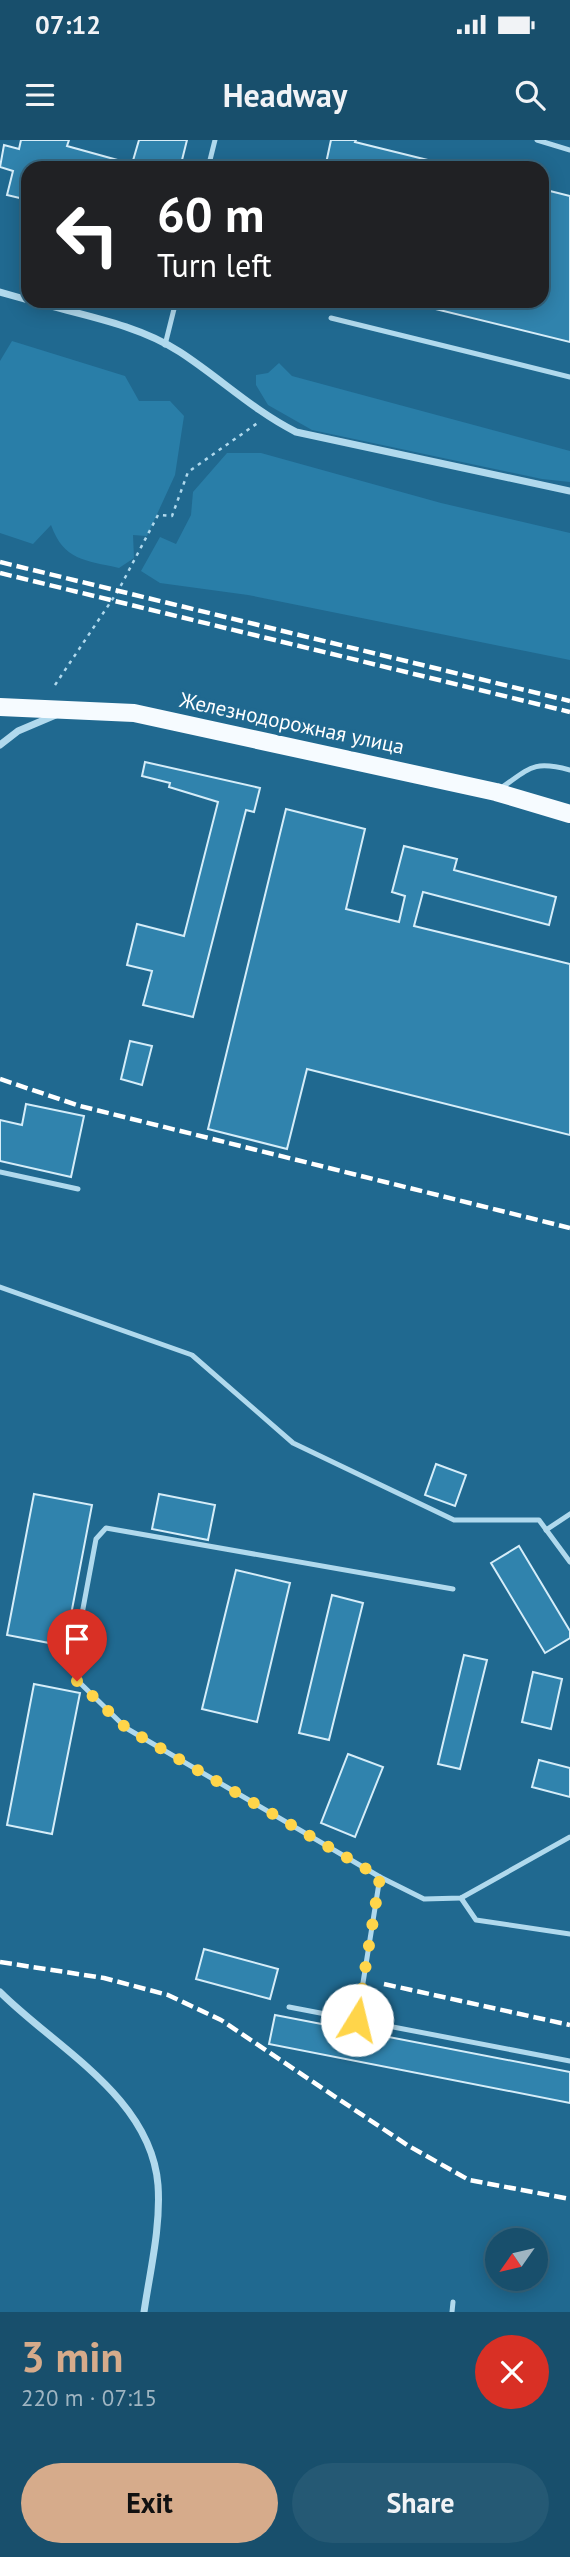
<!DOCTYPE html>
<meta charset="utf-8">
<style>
:root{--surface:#184f6c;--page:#255974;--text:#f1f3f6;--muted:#9fb5c2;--line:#36667f;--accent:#d6ab8b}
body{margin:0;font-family:"PT Sans",sans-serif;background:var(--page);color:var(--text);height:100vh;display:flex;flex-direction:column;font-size:26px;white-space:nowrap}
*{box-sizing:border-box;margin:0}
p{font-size:23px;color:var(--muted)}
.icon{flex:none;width:38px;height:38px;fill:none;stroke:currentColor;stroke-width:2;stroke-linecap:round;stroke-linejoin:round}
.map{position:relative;height:2172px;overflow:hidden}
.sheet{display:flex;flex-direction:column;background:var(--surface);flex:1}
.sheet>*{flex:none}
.banner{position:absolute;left:21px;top:21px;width:528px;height:147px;border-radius:21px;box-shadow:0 4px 18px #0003,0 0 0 2px var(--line);background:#202124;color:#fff;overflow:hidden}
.needle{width:46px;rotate:236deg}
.fabs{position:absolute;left:485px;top:2088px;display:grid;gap:14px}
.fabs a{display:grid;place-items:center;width:63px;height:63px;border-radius:50%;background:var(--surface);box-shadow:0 4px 18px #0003,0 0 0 2px var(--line);font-size:35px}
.pin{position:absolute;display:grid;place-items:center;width:60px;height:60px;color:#fff;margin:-72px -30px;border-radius:50% 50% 50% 0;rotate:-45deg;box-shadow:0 0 7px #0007}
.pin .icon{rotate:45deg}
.me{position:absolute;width:77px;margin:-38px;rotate:9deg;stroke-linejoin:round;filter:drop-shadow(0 0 5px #0008)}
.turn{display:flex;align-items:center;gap:24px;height:147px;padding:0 21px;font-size:32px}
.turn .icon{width:91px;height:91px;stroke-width:2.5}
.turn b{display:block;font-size:49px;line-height:60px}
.round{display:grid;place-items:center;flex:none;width:74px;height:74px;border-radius:37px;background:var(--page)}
.overview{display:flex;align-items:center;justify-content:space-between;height:119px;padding:0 21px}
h1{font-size:42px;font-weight:700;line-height:52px;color:var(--accent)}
.cta{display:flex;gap:14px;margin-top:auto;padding:14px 21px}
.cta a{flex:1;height:80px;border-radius:42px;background:var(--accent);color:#111;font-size:28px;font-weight:700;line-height:80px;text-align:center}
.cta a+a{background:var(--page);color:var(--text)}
.status{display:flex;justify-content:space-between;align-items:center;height:49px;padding:0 35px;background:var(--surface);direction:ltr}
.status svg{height:19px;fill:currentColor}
header{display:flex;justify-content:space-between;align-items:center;height:91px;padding:0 21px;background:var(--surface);font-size:32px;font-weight:700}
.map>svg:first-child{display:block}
.green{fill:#297ea8}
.building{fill:#3083ad;stroke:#d5edf9;stroke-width:2}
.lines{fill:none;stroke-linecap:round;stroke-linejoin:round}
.path{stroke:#b0d9ed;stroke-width:2.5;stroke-dasharray:3.5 5;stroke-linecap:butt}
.lane{stroke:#b0d9ed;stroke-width:5}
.street{stroke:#b0d9ed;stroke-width:7}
.primary{stroke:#f6fbff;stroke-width:18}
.rail{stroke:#fff;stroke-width:4.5;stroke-dasharray:12 5;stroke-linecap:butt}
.route{stroke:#ffd54a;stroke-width:12;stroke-dasharray:0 21.6}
.labels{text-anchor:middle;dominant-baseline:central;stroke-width:7;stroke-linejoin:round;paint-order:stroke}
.street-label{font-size:21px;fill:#fff;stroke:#206990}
</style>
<div class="status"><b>07:12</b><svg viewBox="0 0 49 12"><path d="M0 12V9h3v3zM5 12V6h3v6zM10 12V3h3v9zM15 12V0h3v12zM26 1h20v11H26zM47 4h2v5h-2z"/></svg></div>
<header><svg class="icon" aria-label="menu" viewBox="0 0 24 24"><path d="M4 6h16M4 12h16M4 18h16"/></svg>Headway<svg class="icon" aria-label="search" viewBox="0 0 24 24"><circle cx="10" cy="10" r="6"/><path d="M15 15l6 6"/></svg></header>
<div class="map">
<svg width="570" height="2172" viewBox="0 0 570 2172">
<rect width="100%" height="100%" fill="#206990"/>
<g class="green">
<path d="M12 201 125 236 139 261H170L184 276 175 335 147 396 133 395 134 418 119 428C85 420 64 421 51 385L33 404 0 393V221Z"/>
<path d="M279 223 292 236 570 311V342L542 339 312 290 268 265 256 245V235L268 233Z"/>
<path d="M227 313H261L441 363 570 393V520L248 455 160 443 141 431 160 397 176 404 191 375 193 352Z"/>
</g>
<g class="building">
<path d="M21 0H69L67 6 132 24 139 0H187L180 28H28V60L7 55 13 31 0 27 4 5 19 9Z"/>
<path d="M331 0H356L355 2 440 23 439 28H325Z"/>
<path d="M542 49 570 56V202L423 166V161H542Z"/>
<path d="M145 622 260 648 254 672 246 670 193 877 143 865 152 831 127 825 137 784 184 796 218 662 169 647 170 643 142 636Z"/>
<path d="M286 669 365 689 346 769 399 782 405 756 392 752 404 706 457 719 454 730 556 757 549 785 423 752 414 786 570 824V995L307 929 287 1009 208 989Z"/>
<path d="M130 901 152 906 142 945 121 939Z"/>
<path d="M26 964 84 976 71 1037 0 1021V980L22 985Z"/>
<path d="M436 1324 466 1335 455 1366 425 1355Z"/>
<path d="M34 1354 92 1365 65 1506 7 1495Z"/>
<path d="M159 1354 215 1365 208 1400 152 1389Z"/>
<path d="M519 1406 570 1491V1498L545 1513 491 1423Z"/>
<path d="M236 1430 290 1443 257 1582 202 1569Z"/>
<path d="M332 1455 363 1463 329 1600 299 1593Z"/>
<path d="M464 1515 487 1520 460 1629 438 1624Z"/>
<path d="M533 1532 562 1539 551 1589 522 1582Z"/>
<path d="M34 1544 80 1553 52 1694 7 1685Z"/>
<path d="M348 1614 383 1627 355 1697 321 1683Z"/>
<path d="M539 1620 570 1628V1657L532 1647Z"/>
<path d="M204 1809 278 1829 270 1859 196 1839Z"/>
<path d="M275 1875 570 1932V1963L269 1904Z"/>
</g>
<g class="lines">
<path class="path" d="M55 545 118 451 158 375 172 376 188 332 259 282"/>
<g class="lane">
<path d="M537 0 570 10"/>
<path d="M208 28 215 0"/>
<path d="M331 178 570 237"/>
<path d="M165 205 176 161"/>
<path d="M501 648C530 628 533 620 570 630"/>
<path d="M0 1032 78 1049"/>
<path d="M0 1147 192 1215 293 1303 454 1380H539L570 1422"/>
<path d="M546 1390 570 1374"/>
<path d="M453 1449 106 1388 96 1399 73 1522 77 1540 126 1588 380 1737 424 1759 461 1758 570 1697"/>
<path d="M461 1758 476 1780 570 1794"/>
<path d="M289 1867 570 1921"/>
<path d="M357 1880 380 1737"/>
<path d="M452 2172 453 2162"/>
</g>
<g class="street">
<path d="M0 152 28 160"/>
<path d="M32 161C81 175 137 184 180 212 220 238 254 271 296 292L570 351"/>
<path d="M0 605 18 591 58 574"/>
<path d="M0 1852C56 1908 151 1957 158 2045 161 2087 150 2131 144 2172"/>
</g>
<path class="primary" d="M0 567 134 573 496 652 570 674"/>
<g class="rail">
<path d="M0 422 570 561"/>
<path d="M0 433 570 572"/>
<path d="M0 939 80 966 570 1088"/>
<path d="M0 1822 104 1838 168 1855 221 1880 407 2005 469 2040 570 2059"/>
<path d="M384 1844 570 1885"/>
</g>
</g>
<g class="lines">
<path class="route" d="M77 1541 126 1588 380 1737 357 1880"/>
</g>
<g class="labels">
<g class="street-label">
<text transform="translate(292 583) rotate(12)">Железнодорожная улица</text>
</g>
</g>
</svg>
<div class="fabs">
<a><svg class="needle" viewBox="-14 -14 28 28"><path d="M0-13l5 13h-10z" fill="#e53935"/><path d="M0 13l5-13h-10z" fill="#9fb5c2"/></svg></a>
</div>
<div class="pin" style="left:77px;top:1541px;background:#d93025"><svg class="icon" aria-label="arrive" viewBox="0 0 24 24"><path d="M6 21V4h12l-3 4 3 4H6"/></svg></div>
<svg class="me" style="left:357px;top:1880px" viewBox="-20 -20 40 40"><circle r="19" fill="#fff"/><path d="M0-13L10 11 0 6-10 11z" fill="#ffd54a"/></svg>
<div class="banner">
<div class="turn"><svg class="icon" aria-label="left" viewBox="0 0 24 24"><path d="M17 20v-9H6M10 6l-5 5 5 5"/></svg><div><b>60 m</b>Turn left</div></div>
</div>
</div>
<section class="sheet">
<div class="overview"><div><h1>3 min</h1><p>220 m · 07:15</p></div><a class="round" style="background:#d93025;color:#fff"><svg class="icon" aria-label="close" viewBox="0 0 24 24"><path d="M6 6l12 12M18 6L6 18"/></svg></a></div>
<div class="cta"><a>Exit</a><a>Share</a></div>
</section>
